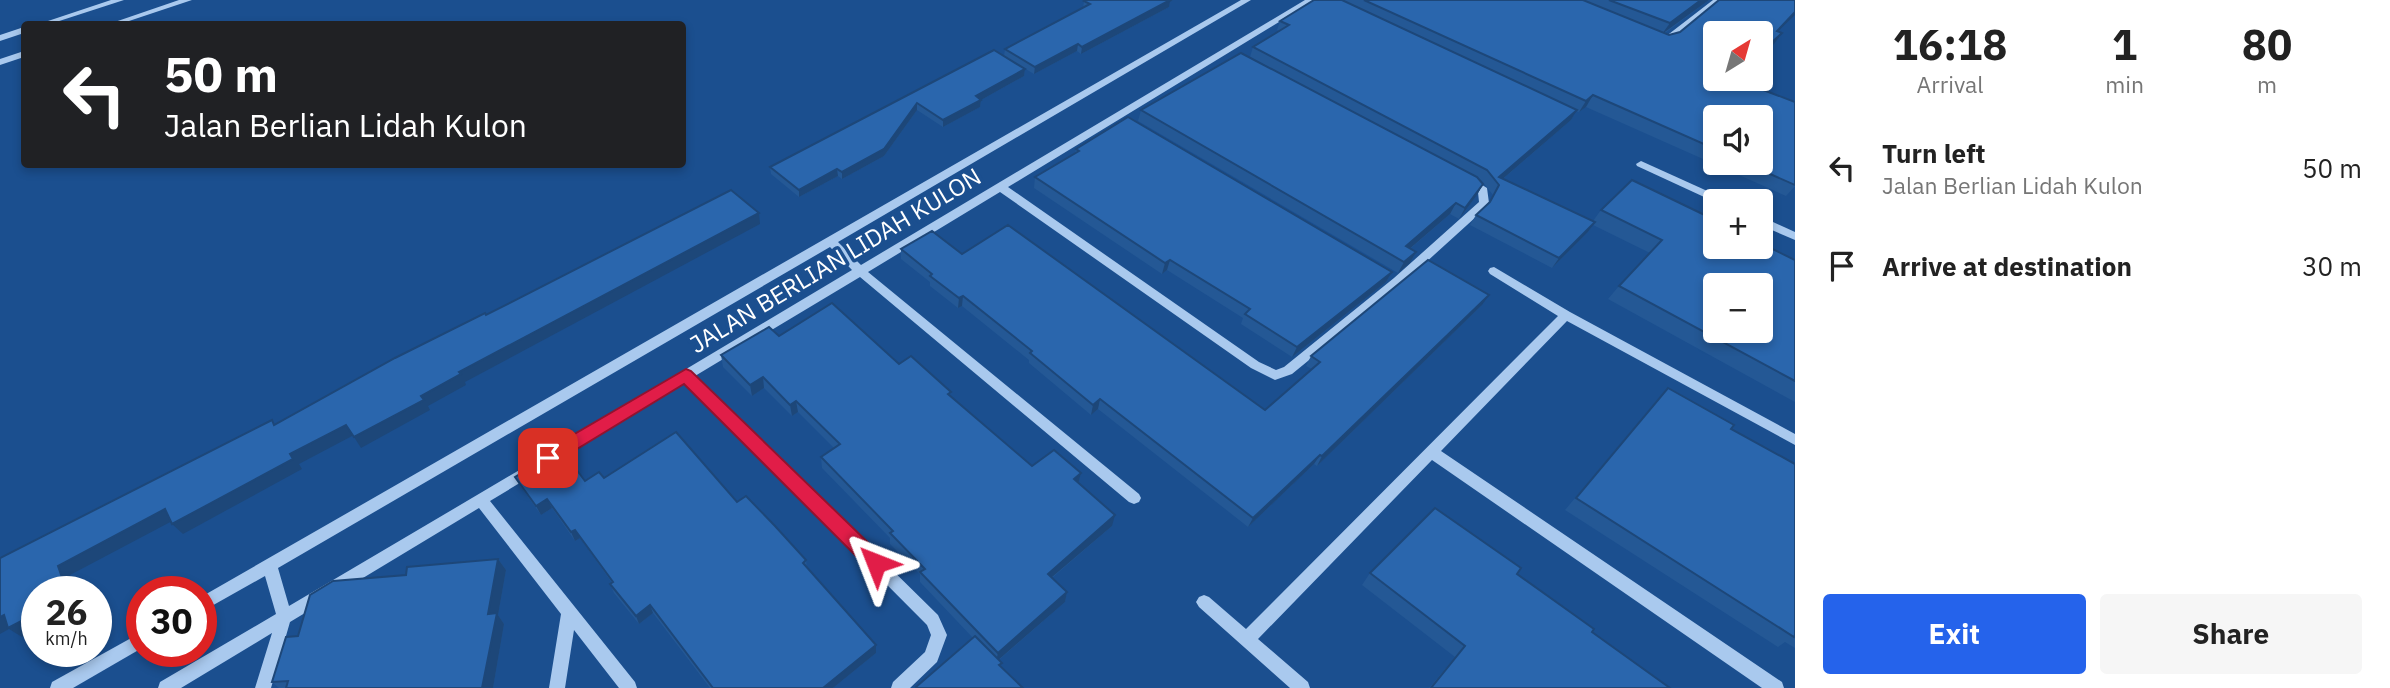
<!DOCTYPE html>
<meta charset="utf-8">
<style>
:root{--surface:#fff;--page:#f6f6f6;--text:#222;--muted:#767676;--accent:#2563eb}
body{margin:0;font-family:"IBM Plex Sans",sans-serif;background:var(--page);color:var(--text);height:100vh;display:flex;flex-direction:column;font-size:26px;white-space:nowrap}
*{box-sizing:border-box;margin:0}
p{font-size:23px;color:var(--muted)}
.icon{flex:none;width:38px;height:38px;fill:none;stroke:currentColor;stroke-width:2;stroke-linecap:round;stroke-linejoin:round}
.map{position:relative;flex:1;overflow:hidden}
.panel{display:flex;flex-direction:column;background:var(--surface);width:595px}
.panel>*{flex:none}
.banner{position:absolute;left:21px;top:21px;width:665px;height:147px;border-radius:7px;box-shadow:0 4px 10px #0003;background:#202124;color:#fff;overflow:hidden}
.needle{width:46px;rotate:37deg}
.controls{position:absolute;left:1703px;top:21px;display:grid;gap:14px}
.controls a{display:grid;place-items:center;width:70px;height:70px;border-radius:7px;background:var(--surface);box-shadow:0 4px 10px #0003;font-size:35px}
.speed{position:absolute;left:21px;top:576px;display:flex;gap:14px;font-size:35px;font-weight:700;text-align:center}
.speed>*{display:grid;place-content:center;width:91px;height:91px;border-radius:50%;background:var(--surface);box-shadow:0 4px 10px #0003;line-height:1}
.speed small{font-size:18px;font-weight:400}
.speed .limit{border:10px solid #d22;background:#fff;color:#111}
.pin{position:absolute;display:grid;place-items:center;width:60px;height:60px;color:#fff;margin:-30px;border-radius:14px;box-shadow:0 4px 10px #0006}
.me{position:absolute;width:77px;margin:-38px;rotate:315deg;stroke-linejoin:round;filter:drop-shadow(0 0 5px #0008)}
.turn{display:flex;align-items:center;gap:24px;height:147px;padding:0 28px;font-size:32px}
.turn .icon{width:91px;height:91px;stroke-width:2.5}
.turn b{display:block;font-size:49px;line-height:60px}
.eta{display:flex;justify-content:space-evenly;align-items:center;height:119px;text-align:center}
.eta b{font-size:42px;font-weight:700;line-height:49px}
.button{display:flex;gap:14px;margin-top:auto;padding:14px 28px}
.button a{flex:1;height:80px;border-radius:7px;background:var(--accent);color:#fff;font-size:28px;font-weight:700;line-height:80px;text-align:center}
.button a+a{background:var(--page);color:var(--text)}
ul{padding:0;list-style:none}
li{display:flex;align-items:center;gap:21px;height:98px;padding:0 28px}
li div{flex:1}
li b{display:block;font-size:26px}
li em{font-style:normal}
main{display:flex;flex:1;min-height:0}
.map>svg:first-child{display:block}
.lines{fill:none;stroke-linecap:round;stroke-linejoin:round}
.minor{fill:#a9c9ee;fill-rule:evenodd}
.wall{fill:#245895;fill-rule:evenodd}
.shaded-wall{fill:#1d4779}
.building{fill:#2a66ad;stroke:#1d4779;stroke-width:2;fill-rule:evenodd}
.route{fill:#e11d48;stroke:#92132f;stroke-width:2}
.labels{text-anchor:middle;dominant-baseline:central;stroke-width:7;stroke-linejoin:round;paint-order:stroke}
.street-label{font-size:24px;fill:#fff;stroke:#1b4f8f}
</style>
<main>
<div class="map">
<svg width="1795" height="688" viewBox="0 0 1795 688">
<rect width="100%" height="100%" fill="#1b4f8f"/>
<g class="lines">
<g class="minor">
<path d="M111 0H124L50 24H39Z"/>
<path d="M179 0H192L120 24H109Z"/>
<path d="M1241 0H1251L838 242 861 265 1305 0H1315L1008 187 1259 362 1276 370 1284 367 1394 278 1479 202 1478 192 1463 182 1462 180 1463 178H1471L1487 188 1489 203 1488 206 1402 284 1292 374 1275 380 1251 368 1000 192 868 272 1139 494 1141 498 1139 502 1134 504 1129 502 860 277 695 376 938 615 947 635 937 662 910 688H891L893 682 925 652 931 635 927 625 685 382 554 462 549 464 544 462 542 458 544 454 852 270 830 247 278 568 289 606 528 465 533 467 535 471 533 475 490 501 635 682 637 688H619L574 630 565 688H549L561 614 479 508 290 622 271 688H255L272 633 181 688H158L160 682 276 614 265 576 201 612V597Z"/>
<path d="M1713 0H1722L1671 41 1658 42V38L1665 37Z"/>
<path d="M24 27V33L0 41V35Z"/>
<path d="M24 51V57L0 65V59Z"/>
<path d="M1641 161 1725 199 1726 201 1715 202 1637 166 1636 164Z"/>
<path d="M1760 216 1795 232V240L1760 225Z"/>
<path d="M1494 267 1570 312 1795 434V445L1567 321 1441 451 1782 682 1784 688H1762L1432 460 1258 639 1308 682 1310 688H1290L1199 607 1196 602 1199 597 1204 595 1209 597 1246 629 1558 316 1490 274 1488 271 1490 268Z"/>
<path d="M142 632V648L73 688H50L52 682Z"/>
</g>
</g>
<g class="wall">
<path d="M1086 0H1173L1170 2 1169 7 1081 54 1077 51 1034 74 1004 56 1005 49 1083 8 1084 1Z"/>
<path d="M1314 0H1709L1665 33 1669 35 1778 31 1774 44 1760 33 1738 80 1795 102V186L1786 196 1586 107 1579 112 1576 111 1571 120 1503 179 1593 221 1601 210 1795 260V402L1608 299 1619 286 1650 253 1593 225 1588 232 1552 268 1470 225 1476 215 1489 202 1493 195 1481 180 1477 177 1483 184 1477 195 1459 219 1450 214 1410 249 1416 252 1410 263 1398 273 1138 121 1141 110 1438 157 1250 57 1253 47 1279 31 1277 30 1280 21ZM1715 117 1760 163H1715Z"/>
<path d="M994 50 1025 69 1024 76 981 100 980 107 943 127 917 110 884 156 842 179 838 176 799 197 771 174 770 167Z"/>
<path d="M1076 149 1392 272 1386 282 1292 357 1241 324 1243 318 1167 270 1162 274 1034 188 1035 177 1075 153Z"/>
<path d="M901 249 962 254 1265 410 1312 369 1306 366 1311 356 1482 305 1317 466 1314 464 1248 527 1098 409 1091 415 1029 363V360L962 306 958 308 930 286V282L901 259Z"/>
<path d="M779 336 899 364 950 396 1032 466 1081 473 1078 483 1112 526 1052 578 1067 592 1065 602 999 660 1001 666 1023 688H916L973 638 920 582V574L890 544V538L822 468 821 457 834 448 798 412 792 416 764 388 752 396 723 367 721 355Z"/>
<path d="M1668 388 1731 429 1795 464V648L1785 642 1778 647 1565 510 1657 400Z"/>
<path d="M515 477 585 481 604 478 737 502 806 560 807 568 876 645V653L833 688H710L653 613 639 624 614 593 610 584 612 583 580 538 575 541 552 508 541 515 520 486Z"/>
<path d="M498 559 506 570 498 615 504 624 493 688H279L272 682 298 636Z"/>
<path d="M1370 573 1517 574 1592 632 1670 688H1429L1455 657 1362 585Z"/>
</g>
<g class="shaded-wall">
<path d="M1166 0H1173L1170 2 1169 7 1081 54 1082 47Z"/>
<path d="M1701 0H1709L1662 34 1670 23Z"/>
<path d="M1795 12V15L1778 31 1769 42 1786 20Z"/>
<path d="M1782 33 1774 44 1760 56V53Z"/>
<path d="M1078 44 1077 51 1034 74 1035 67Z"/>
<path d="M1025 69 1024 76 981 100 980 107 943 127V120L976 96Z"/>
<path d="M1593 95 1586 107 1579 112 1586 101Z"/>
<path d="M917 103V110L884 156 842 179V172Z"/>
<path d="M1577 110 1571 120 1498 183 1499 177Z"/>
<path d="M837 169 838 176 799 197V190Z"/>
<path d="M1483 184 1477 195 1459 219 1465 208Z"/>
<path d="M1456 203 1450 214 1400 257 1406 246Z"/>
<path d="M759 213 760 224 465 382 466 385 428 406 430 410 361 448 354 437 459 372Z"/>
<path d="M1595 222 1588 232 1552 268 1559 258Z"/>
<path d="M1416 252 1410 263 1398 273 1404 262Z"/>
<path d="M1170 260 1167 270 1162 274 1165 263Z"/>
<path d="M1392 272 1386 282 1292 357 1297 347Z"/>
<path d="M1489 295 1482 305 1317 466 1322 456Z"/>
<path d="M963 296 962 306 958 308 959 298Z"/>
<path d="M763 377 764 388 752 396 750 385Z"/>
<path d="M1100 399 1098 409 1091 415 1093 405Z"/>
<path d="M796 401 798 412 792 416 790 405Z"/>
<path d="M346 425 354 435 299 464 302 469 183 534 172 524 290 454Z"/>
<path d="M1320 455 1314 464 1248 527 1253 518Z"/>
<path d="M1081 473 1078 484 1074 479Z"/>
<path d="M547 499 552 508 541 515 536 506Z"/>
<path d="M165 509 176 519 70 575 76 592H67L58 566Z"/>
<path d="M1115 515 1112 526 1045 583 1048 574Z"/>
<path d="M575 530 580 538 575 541 571 532Z"/>
<path d="M498 559 506 570 498 615 504 624 493 688H482L488 614Z"/>
<path d="M1067 592 1065 602 996 662 998 653Z"/>
<path d="M650 605 653 613 639 624 636 616Z"/>
<path d="M37 613V629L22 637 9 629 0 634V617L4 615Z"/>
<path d="M876 645V653L833 688H823Z"/>
</g>
<g class="building">
<path d="M1086 0H1170L1082 47 1078 44 1035 67 1005 49 1090 4 1084 1Z"/>
<path d="M1314 0H1342L1577 110 1499 177 1595 222 1559 258 1476 215 1490 202 1499 185 1487 170 1253 47 1289 25 1280 21Z"/>
<path d="M1364 0H1583L1669 35 1680 32 1719 0H1795V12L1777 31 1782 33 1760 53V33H1715V79H1738L1737 80 1795 102V185L1745 163H1760V117H1715V149L1593 95 1586 101Z"/>
<path d="M1609 0H1701L1670 23Z"/>
<path d="M994 50 1025 69 976 96 981 100 943 120 917 103 884 149 842 172 837 169 799 190 770 167Z"/>
<path d="M1241 53 1477 177 1483 184 1465 208 1456 203 1406 246 1416 252 1404 262 1141 110Z"/>
<path d="M1128 117 1392 272 1297 347 1245 314 1250 309 1170 260 1165 263 1035 177 1079 151 1076 149Z"/>
<path d="M1632 180 1715 220V247H1760V243L1795 260V381L1619 286 1662 240 1601 210ZM1715 285H1760V331H1715Z"/>
<path d="M731 190 759 213 459 372 461 374 421 396 424 400 354 437 346 425 290 454 293 459 172 524 165 509 58 566 67 592H37V613L8 628 4 615 0 617V558L272 420 274 425 395 358 485 313 486 315Z"/>
<path d="M1008 225 1265 410 1320 362 1311 356 1428 260 1489 295 1322 456 1320 455 1253 518 1100 399 1093 405 1030 353 1032 351 963 296 959 298 930 276 932 274 901 249 932 231 962 254Z"/>
<path d="M832 303 899 364 911 356 951 392 948 394 1032 466 1054 450 1081 473 1074 479 1115 515 1048 574 1067 592 998 653 920 572 925 569 890 533 893 531 821 457 840 444 796 401 790 405 763 377 750 385 721 355 769 327 779 336Z"/>
<path d="M1668 388 1734 425 1731 429 1795 464V635L1794 637 1576 498Z"/>
<path d="M676 432 737 502 746 496 775 526 806 560 803 563 876 645 823 688H713L650 605 636 616 610 584 613 582 575 530 571 532 547 499 536 506 515 477 561 449 585 481 599 472 604 478Z"/>
<path d="M1435 508 1521 568 1517 574 1594 629 1592 632 1670 688H1431L1465 646 1370 573Z"/>
<path d="M498 559 488 614 497 613 482 688H286L288 681 272 682 286 637 298 636 310 595 333 581 406 575 407 567Z"/>
<path d="M975 636 1002 663 999 665 1023 688H917L916 687Z"/>
</g>
<path class="route" d="M686 369 691 371 883 557 885 563 883 569 876 572 869 569 684 384 554 463H542L540 458 542 453Z"/>
<g class="labels">
<g class="street-label">
<text transform="translate(835 260) rotate(-31)">JALAN BERLIAN LIDAH KULON</text>
</g>
</g>
</svg>
<div class="controls">
<a><svg class="needle" viewBox="-14 -14 28 28"><path d="M0-13l5 13h-10z" fill="#e53935"/><path d="M0 13l5-13h-10z" fill="#767676"/></svg></a>
<a><svg class="icon" aria-label="sound" viewBox="0 0 24 24"><path d="M4 9h4l5-4v14l-5-4H4zM17 9q2 3 0 6"/></svg></a>
<a>+</a>
<a>−</a>
</div>
<div class="speed"><div>26<small>km/h</small></div><div class="limit">30</div></div>
<div class="pin" style="left:548px;top:458px;background:#d93025"><svg class="icon" aria-label="arrive" viewBox="0 0 24 24"><path d="M6 21V4h12l-3 4 3 4H6"/></svg></div>
<svg class="me" style="left:876px;top:563px" viewBox="-20 -20 40 40"><path d="M0-17L14 15 0 8-14 15z" fill="#e11d48" stroke="#fff" stroke-width="4"/></svg>
<div class="banner">
<div class="turn"><svg class="icon" aria-label="left" viewBox="0 0 24 24"><path d="M17 20v-9H6M10 6l-5 5 5 5"/></svg><div><b>50 m</b>Jalan Berlian Lidah Kulon</div></div>
</div>
</div>
<section class="panel">
<div class="eta">
<div><b>16:18</b><p>Arrival</p></div>
<div><b>1</b><p>min</p></div>
<div><b>80</b><p>m</p></div>
</div>
<ul>
<li><svg class="icon" aria-label="left" viewBox="0 0 24 24"><path d="M17 20v-9H6M10 6l-5 5 5 5"/></svg><div><b>Turn left</b><p>Jalan Berlian Lidah Kulon</p></div><em>50 m</em></li>
<li><svg class="icon" aria-label="arrive" viewBox="0 0 24 24"><path d="M6 21V4h12l-3 4 3 4H6"/></svg><div><b>Arrive at destination</b></div><em>30 m</em></li>
</ul>
<div class="button"><a>Exit</a><a>Share</a></div>
</section>
</main>
